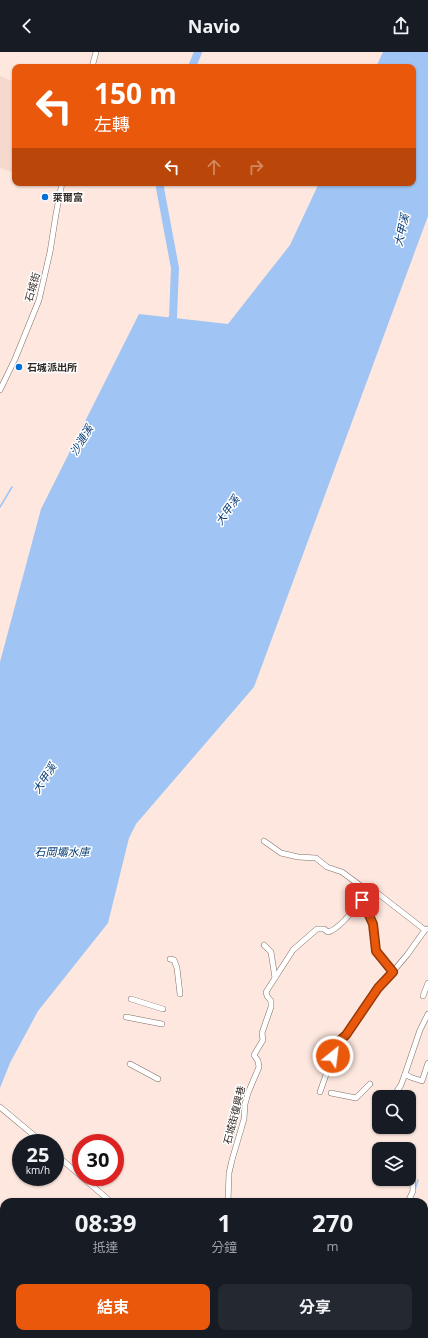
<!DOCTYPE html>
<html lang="zh-TW">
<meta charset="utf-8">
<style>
:root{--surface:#171b24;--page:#242831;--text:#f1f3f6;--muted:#9ea1a6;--accent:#ea580c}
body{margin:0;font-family:"Open Sans","Noto Sans TC",sans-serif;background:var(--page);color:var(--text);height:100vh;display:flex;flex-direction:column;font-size:15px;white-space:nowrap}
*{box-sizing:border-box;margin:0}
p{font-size:13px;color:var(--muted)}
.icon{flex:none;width:22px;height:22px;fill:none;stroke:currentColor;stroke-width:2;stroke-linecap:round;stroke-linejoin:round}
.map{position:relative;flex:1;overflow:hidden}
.drawer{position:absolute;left:0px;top:1146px;width:428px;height:140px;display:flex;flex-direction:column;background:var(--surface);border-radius:12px 12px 0 0;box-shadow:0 1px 3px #0004}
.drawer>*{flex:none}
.banner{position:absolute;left:12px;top:12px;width:404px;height:122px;border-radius:8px;box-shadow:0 1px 3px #0004;background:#ea580c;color:#fff;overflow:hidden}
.controls{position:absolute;left:372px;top:1038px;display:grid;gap:8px}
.controls a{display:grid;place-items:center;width:44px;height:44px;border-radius:8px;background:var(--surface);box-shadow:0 1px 3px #0004;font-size:20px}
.speed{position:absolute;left:12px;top:1082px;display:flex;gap:8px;font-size:20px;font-weight:700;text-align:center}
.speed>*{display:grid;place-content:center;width:52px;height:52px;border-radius:50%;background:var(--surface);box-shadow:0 1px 3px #0004;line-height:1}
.speed small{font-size:10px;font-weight:400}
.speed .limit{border:6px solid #d22;background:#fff;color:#111}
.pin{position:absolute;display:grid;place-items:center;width:34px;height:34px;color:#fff;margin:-17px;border-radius:8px;box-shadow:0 2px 6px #0006}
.me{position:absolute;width:44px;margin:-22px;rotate:29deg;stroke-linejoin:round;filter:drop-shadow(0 0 3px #0008)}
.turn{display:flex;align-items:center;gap:14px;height:84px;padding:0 16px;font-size:18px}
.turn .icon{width:52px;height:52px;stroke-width:2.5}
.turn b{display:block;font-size:28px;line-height:34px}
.lanes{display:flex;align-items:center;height:38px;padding:0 16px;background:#0003;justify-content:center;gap:20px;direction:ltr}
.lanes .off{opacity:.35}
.eta{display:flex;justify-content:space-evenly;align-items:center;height:68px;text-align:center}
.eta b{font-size:24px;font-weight:700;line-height:28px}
.action{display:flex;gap:8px;margin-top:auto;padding:8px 16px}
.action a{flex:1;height:46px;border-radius:8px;background:var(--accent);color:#fff;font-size:16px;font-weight:700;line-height:46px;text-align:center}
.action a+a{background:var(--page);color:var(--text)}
header{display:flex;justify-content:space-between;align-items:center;height:52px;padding:0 16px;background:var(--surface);font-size:18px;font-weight:700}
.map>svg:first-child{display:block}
.built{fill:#f6d9ce}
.water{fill:#a0c5f5}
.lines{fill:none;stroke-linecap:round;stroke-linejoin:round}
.stream{stroke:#a0c5f5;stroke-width:1.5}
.river{stroke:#a0c5f5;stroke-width:8}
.minor-casing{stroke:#816f67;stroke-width:6}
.minor{stroke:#fff;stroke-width:5}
.route-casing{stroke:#983908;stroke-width:10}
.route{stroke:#ea580c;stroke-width:7}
.poi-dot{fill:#006fd6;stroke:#fff;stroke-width:1.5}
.labels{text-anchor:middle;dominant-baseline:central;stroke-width:3;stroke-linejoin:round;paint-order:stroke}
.poi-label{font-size:10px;font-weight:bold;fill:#312925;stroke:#fff;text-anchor:start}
.street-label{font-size:10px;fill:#312925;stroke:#fff}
.water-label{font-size:11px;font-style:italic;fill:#073c74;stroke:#fff}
</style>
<header><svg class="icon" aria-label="back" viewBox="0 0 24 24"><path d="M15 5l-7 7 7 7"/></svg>Navio<svg class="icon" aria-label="share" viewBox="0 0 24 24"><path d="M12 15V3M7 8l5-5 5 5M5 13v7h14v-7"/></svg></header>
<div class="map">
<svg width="428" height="1286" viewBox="0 0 428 1286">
<rect width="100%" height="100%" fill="#fde7de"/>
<path class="built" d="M0 24 15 30V121L0 116Z"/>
<path class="water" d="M383 0H428V164L254 635 136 772 129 786 108 871 38 959 10 1011 0 1036V610L41 457 139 262 228 272 290 193 319 131H413V15H376Z"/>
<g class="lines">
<g class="stream">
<path d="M0 455 12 435"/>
<path d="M415 1138 418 1128"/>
<path d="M169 1286 172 1282"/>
</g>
<g class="river">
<path d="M192 15 198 0"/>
<path d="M161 131 160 136 175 216 173 265 167 275"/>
</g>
<g class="minor-casing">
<g id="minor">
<path d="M92 15 96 0"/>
<path d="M0 338 15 307 39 248 50 200 56 162 62 131"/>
<path d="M264 789 281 801 298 805 316 806 327 815 342 820 361 834 376 840 425 878 427 877"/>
<path d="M362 848 373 872 377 899 393 920"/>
<path d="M264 893 271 900 275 926"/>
<path d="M170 907 174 908 177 916 180 942"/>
<path d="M423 944 428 931"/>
<path d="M131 947 163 957"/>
<path d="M126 965 162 972"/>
<path d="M130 1012 158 1027"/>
<path d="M405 1022 420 978 428 962"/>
<path d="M320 1040 337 991 347 983 379 936 407 903 425 878"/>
<path d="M331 1041 356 1046 370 1032"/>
<path d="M393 1045 401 1033 405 1022 410 1025 422 1029 428 1011"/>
<path d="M0 1055 43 1091"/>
<path d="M377 1074 379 1070"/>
<path d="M55 1102 81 1124"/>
<path d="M82 1125 111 1150"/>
<path d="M228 1150 229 1121 232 1108 244 1067 245 1052 248 1041 259 1015 258 1009 254 1003 263 988 262 981 271 955V949L267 944 266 940 293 898 317 877H324L328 880C340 878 361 849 369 838"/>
<path d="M408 1150 413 1139 412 1122"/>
<path d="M424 1183 428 1179"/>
<path d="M424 1240 428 1244"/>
<path d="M0 1243H4"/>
<path d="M424 1253 428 1249"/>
<path d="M90 1282 92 1286"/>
<path d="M418 1286 423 1282"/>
</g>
</g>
<use href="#minor" class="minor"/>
</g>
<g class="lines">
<g class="route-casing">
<path id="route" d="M333 1004 337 991 346 983 378 936 393 920 376 899 373 872 362 848"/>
</g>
<use href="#route" class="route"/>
</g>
<g class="poi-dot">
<circle cx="45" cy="145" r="4"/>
<circle cx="19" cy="315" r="4"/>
</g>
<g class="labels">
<g class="poi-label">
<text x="53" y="145">萊爾富</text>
<text x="27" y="315">石城派出所</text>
</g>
<g class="street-label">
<text transform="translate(32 235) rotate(-74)">石城街</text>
<text transform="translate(234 1063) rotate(-76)">石城街復興巷</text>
</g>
<g class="water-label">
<text transform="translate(401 178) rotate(-77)">大甲溪</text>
<text transform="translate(81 388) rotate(-59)">沙漣溪</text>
<text transform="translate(227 458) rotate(-55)">大甲溪</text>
<text transform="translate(44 726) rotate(-57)">大甲溪</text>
<text x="62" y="799">石岡壩水庫</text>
</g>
</g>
</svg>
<div class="controls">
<a><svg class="icon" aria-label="search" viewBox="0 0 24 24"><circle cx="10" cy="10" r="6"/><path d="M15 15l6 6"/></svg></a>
<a><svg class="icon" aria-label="layers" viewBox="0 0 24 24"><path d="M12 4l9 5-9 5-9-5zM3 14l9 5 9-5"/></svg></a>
</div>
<div class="speed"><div>25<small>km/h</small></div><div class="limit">30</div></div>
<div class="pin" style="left:362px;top:848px;background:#d93025"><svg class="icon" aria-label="arrive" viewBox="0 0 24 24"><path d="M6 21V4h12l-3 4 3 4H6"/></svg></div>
<svg class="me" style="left:333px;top:1004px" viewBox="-20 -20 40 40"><circle r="17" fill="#ea580c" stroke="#fff" stroke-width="3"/><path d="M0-11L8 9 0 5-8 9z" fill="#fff"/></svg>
<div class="banner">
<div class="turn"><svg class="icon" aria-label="left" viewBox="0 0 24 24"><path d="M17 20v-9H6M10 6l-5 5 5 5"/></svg><div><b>150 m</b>左轉</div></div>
<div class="lanes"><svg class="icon" aria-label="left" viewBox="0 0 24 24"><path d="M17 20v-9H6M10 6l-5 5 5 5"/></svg><svg class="icon off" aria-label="ahead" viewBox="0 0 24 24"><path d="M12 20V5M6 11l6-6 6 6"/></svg><svg class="icon off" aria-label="right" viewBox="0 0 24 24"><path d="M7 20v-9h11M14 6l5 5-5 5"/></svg></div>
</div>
<section class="drawer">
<div class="eta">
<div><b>08:39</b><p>抵達</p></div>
<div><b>1</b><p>分鐘</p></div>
<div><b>270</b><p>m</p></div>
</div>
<div class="action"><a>結束</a><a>分享</a></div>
</section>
</div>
